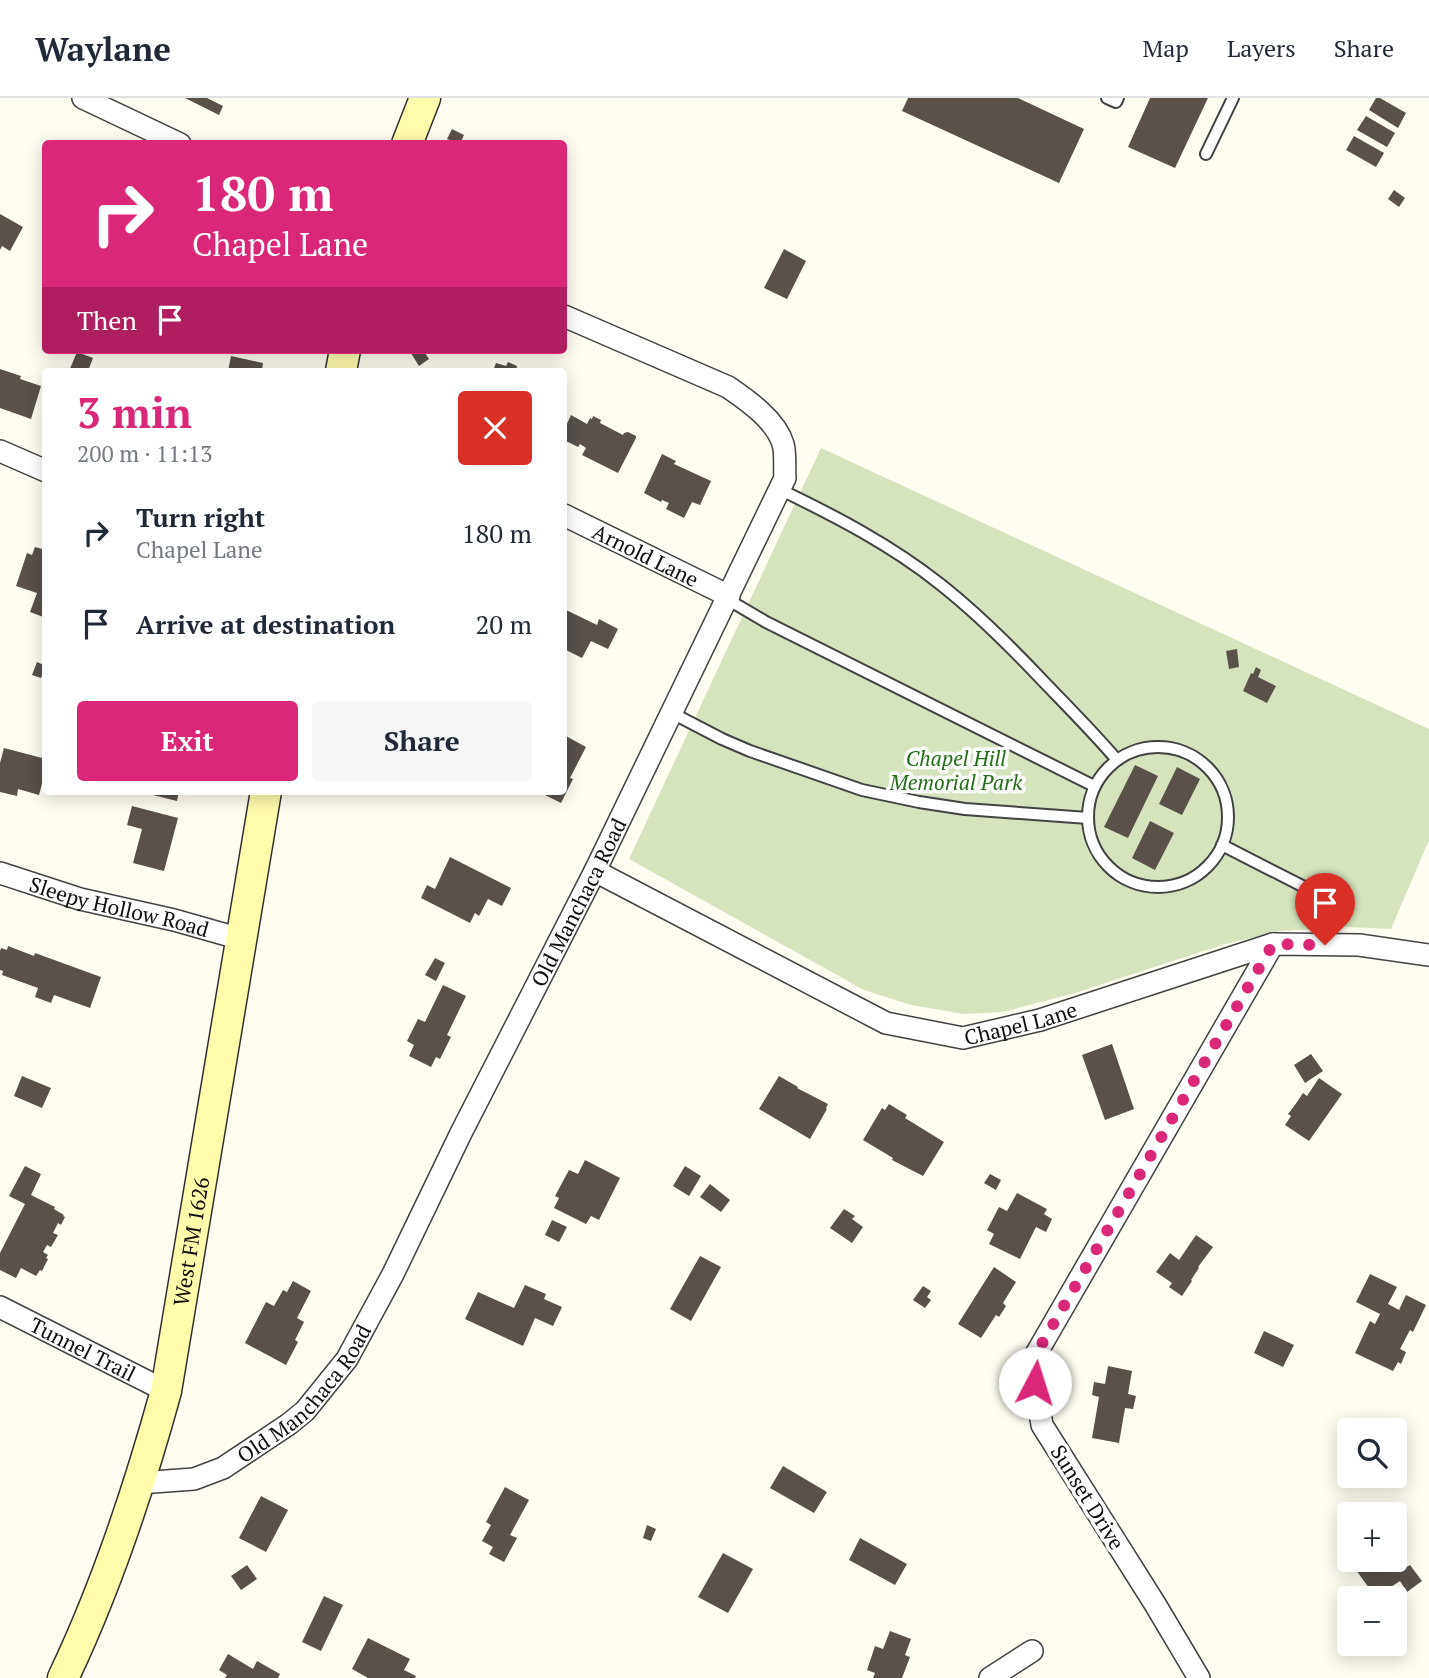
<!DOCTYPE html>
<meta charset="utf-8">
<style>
:root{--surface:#fff;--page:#f6f6f7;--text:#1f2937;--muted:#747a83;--line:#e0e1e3;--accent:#db2777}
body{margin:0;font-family:"PT Serif",serif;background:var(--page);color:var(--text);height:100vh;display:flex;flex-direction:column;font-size:26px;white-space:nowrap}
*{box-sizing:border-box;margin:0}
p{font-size:23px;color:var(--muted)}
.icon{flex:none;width:38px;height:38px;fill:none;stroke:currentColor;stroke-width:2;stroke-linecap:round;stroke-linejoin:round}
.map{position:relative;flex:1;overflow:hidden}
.panel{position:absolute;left:42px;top:270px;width:525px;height:427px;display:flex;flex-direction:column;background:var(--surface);border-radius:7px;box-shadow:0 4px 18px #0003}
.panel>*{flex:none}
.top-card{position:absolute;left:42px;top:42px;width:525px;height:214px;border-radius:7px;box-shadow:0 4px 18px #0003;background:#db2777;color:#fff;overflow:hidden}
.fabs{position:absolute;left:1337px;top:1320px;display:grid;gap:14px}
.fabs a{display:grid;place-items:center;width:70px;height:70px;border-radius:7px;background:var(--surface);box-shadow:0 4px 18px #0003;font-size:35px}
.pin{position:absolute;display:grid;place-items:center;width:60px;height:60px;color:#fff;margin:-72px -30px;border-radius:50% 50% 50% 0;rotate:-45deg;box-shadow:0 0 7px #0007}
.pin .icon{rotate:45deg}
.me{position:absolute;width:77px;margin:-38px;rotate:5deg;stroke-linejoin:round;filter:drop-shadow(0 0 5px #0008)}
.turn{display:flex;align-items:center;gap:24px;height:147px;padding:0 35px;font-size:32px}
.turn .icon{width:91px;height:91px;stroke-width:2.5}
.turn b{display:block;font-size:49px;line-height:60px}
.then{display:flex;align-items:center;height:66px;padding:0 35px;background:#0003;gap:14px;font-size:26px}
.round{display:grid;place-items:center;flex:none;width:74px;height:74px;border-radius:7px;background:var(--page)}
.summary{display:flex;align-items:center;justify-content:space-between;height:119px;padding:0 35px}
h1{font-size:42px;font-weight:700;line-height:52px;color:var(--accent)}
.cta{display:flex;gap:14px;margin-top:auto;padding:14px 35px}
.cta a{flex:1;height:80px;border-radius:7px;background:var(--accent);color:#fff;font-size:28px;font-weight:700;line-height:80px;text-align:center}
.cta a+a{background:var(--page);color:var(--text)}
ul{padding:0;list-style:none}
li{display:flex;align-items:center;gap:21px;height:91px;padding:0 35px}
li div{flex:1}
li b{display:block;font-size:26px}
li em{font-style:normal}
header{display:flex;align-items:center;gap:42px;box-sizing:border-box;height:98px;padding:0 35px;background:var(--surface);border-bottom:2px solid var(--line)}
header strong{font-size:33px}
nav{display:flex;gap:38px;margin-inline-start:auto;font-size:24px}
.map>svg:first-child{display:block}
.cemetery{fill:#d5e4bf}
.building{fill:#59514a}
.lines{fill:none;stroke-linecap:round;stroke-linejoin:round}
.service-casing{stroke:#424242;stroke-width:14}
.minor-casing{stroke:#424242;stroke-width:24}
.secondary-casing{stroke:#313131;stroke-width:33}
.service{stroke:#fff;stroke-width:10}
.minor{stroke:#fff;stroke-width:21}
.secondary{stroke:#fffcac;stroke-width:30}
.route{stroke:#db2777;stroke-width:12;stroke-dasharray:0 21.6}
.labels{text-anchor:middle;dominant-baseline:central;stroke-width:7;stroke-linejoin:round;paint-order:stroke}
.street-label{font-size:21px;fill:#0f0f0f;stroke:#fff}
.park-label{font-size:21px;font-style:italic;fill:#256d19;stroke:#fff}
</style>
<header>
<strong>Waylane</strong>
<nav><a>Map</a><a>Layers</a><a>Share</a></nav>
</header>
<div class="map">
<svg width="1429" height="1580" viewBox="0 0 1429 1580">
<rect width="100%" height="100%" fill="#fffdf1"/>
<path class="cemetery" d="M821 350 1429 631V742L1391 831 1347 829 1279 833 1222 847 1075 895 1003 914 964 916 911 907 864 892 629 761Z"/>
<g class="building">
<path d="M185 0H207L223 8 219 17Z"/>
<path d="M908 0H1018L1084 31 1059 85 902 13Z"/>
<path d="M1150 0H1208L1175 70 1128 49Z"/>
<path d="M1376 0H1380L1406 15 1398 30 1369 12Z"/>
<path d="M1366 18 1395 35 1387 49 1357 32Z"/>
<path d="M452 31 464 37 460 46 447 41Z"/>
<path d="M1354 38 1384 55 1376 69 1346 52Z"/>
<path d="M1394 92 1405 100 1399 109 1388 101Z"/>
<path d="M0 116 23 129 10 153 2 148 0 152Z"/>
<path d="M784 151 806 163 787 201 764 190Z"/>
<path d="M409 252H423L429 261 419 268Z"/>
<path d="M77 254 93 260 88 273H69Z"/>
<path d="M231 258 263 265 262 273H228Z"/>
<path d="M508 264 517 268 516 273H493L496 265 506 268Z"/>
<path d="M0 271 21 278 20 281 41 288 31 321 0 310Z"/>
<path d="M571 317 587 326 590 320 592 321 593 318 601 322 600 325 623 337 624 335 628 334 636 338V340L618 375 582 357 586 350 580 346 578 349 564 342V332Z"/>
<path d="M662 356 676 363 674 366 711 383 700 407 692 404 684 420 666 411 669 405 662 402 661 404 644 395Z"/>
<path d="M35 449 46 452V520L30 514 37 495 16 488 27 455 32 457Z"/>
<path d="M564 511 597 527 599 521 618 531 608 551 591 543 582 560 564 551Z"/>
<path d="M1237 551 1239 569 1229 571 1226 553Z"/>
<path d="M37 564 46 568 41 580 32 577Z"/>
<path d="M1256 569 1261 572 1258 579 1276 588 1267 605 1243 593 1251 575 1253 576Z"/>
<path d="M564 637 586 649 570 680 573 681 561 705 537 693H564Z"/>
<path d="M4 650 46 661V671L39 697 18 691 17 698 0 694V665Z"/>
<path d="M1135 667 1158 678 1128 740 1104 729Z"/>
<path d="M1177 669 1200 681 1182 717 1159 706Z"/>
<path d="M154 693H179L177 703 153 697Z"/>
<path d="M132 708 178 720 164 773 133 765 142 731 127 727Z"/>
<path d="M1150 723 1174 735 1155 772 1132 760Z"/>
<path d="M450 759 511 790 502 808 488 801 479 818 475 815 470 825 421 800 427 787 435 791Z"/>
<path d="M8 848 34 858 35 855 101 879 90 910 54 897 51 905 35 899 38 890 2 877 3 873 0 872V853L1 850 7 852Z"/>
<path d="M435 860 445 865 436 883 425 877Z"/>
<path d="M443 887 466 898 447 937 451 939 440 961 436 959 431 969 409 958 414 947 407 943 418 921 425 924Z"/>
<path d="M1112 946 1134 1011 1105 1022 1082 957Z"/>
<path d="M1311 956 1323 973 1305 985 1294 967Z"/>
<path d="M22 978 51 990 42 1010 14 998Z"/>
<path d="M779 978 798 989 797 990 828 1006 826 1010 827 1011 810 1041 759 1011Z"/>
<path d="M1319 980 1342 996 1309 1043 1285 1027 1291 1018 1288 1016 1297 1004 1303 995 1307 998Z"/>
<path d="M889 1006 907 1017 905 1020 944 1044 923 1078 892 1062 893 1060 863 1042 882 1010 885 1012Z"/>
<path d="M585 1062 620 1080 599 1122 591 1118 586 1126 554 1110 559 1100 555 1098 569 1072 578 1076Z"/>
<path d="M25 1068 41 1076 31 1097 55 1109 54 1111 64 1117 63 1118 65 1119 61 1127 58 1125 53 1135 58 1137 51 1149 47 1147 43 1154 48 1157 46 1160 48 1161 42 1173 40 1172 36 1178 21 1170 16 1180 0 1172V1155L25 1106 9 1098Z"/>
<path d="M685 1068 701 1078 689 1098 673 1088Z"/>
<path d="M990 1076 1001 1082 996 1092 984 1085Z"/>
<path d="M710 1086 730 1102 721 1114 700 1099Z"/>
<path d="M1017 1095 1047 1111 1044 1116 1052 1121 1046 1134 1036 1129 1020 1161 989 1146 994 1136 987 1132 999 1109 1007 1113Z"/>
<path d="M844 1111 855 1118 852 1121 863 1129 852 1145 830 1130Z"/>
<path d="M552 1122 567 1129 559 1144 545 1137Z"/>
<path d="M1196 1137 1213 1149 1198 1169 1199 1170 1191 1182 1192 1183 1182 1198 1169 1189 1172 1185 1156 1174 1170 1155 1179 1162Z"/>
<path d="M700 1158 721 1169 691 1223 670 1211Z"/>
<path d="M994 1169 1016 1184 1003 1205 1006 1208 999 1219 996 1217 981 1240 958 1226Z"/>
<path d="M1370 1176 1397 1189 1388 1206 1399 1212 1406 1197 1426 1207 1413 1234 1410 1232 1400 1251 1406 1254 1401 1266 1398 1264 1393 1273 1355 1255 1370 1223 1375 1226 1380 1216 1356 1204Z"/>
<path d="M293 1183 311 1193 297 1220 304 1224 295 1242 298 1244 286 1267 245 1245 266 1204 274 1208 283 1192 287 1194Z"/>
<path d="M525 1187 546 1196 544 1201 562 1209 553 1228 535 1220 523 1248 465 1221 478 1194 514 1210Z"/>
<path d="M923 1188 931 1193 927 1199 931 1202 925 1210 913 1202Z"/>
<path d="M1264 1233 1294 1247 1283 1269 1254 1255Z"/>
<path d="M1108 1268 1132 1273 1128 1296 1136 1298 1133 1311 1125 1310 1119 1345 1092 1340 1099 1299 1092 1297 1094 1284 1105 1286Z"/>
<path d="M783 1368 827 1394 814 1415 770 1390Z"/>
<path d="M505 1389 529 1402 510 1437 517 1440 504 1464 489 1456 493 1449 482 1443 491 1427 486 1424Z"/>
<path d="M261 1398 288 1412 266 1454 239 1440Z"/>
<path d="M647 1427 656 1431 651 1443 643 1440Z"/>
<path d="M860 1440 907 1466 895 1487 849 1462Z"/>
<path d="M1395 1450 1407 1469 1410 1467 1422 1483 1407 1494 1400 1483 1377 1498 1376 1495 1374 1496 1369 1490 1356 1472 1358 1471 1353 1464 1357 1461H1395Z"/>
<path d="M723 1455 753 1471 728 1515 698 1499Z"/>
<path d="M247 1467 257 1481 241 1492 231 1478Z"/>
<path d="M324 1498 343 1507 321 1553 302 1544Z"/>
<path d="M890 1533 911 1541 905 1557 910 1559 902 1580H873L875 1575 867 1572 875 1548 883 1551Z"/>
<path d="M368 1540 410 1561 404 1572 416 1578 415 1580H368L352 1571Z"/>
<path d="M228 1556 253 1571 257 1563 280 1576 278 1580H225L227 1577 219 1572Z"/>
</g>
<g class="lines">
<g class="service-casing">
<g id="service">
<path d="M1107 0 1116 4 1118 0"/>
<path d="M1206 56 1233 0"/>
<path d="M779 391C835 418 891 447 940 486 977 515 1011 549 1044 584 1069 610 1094 635 1117 662"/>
<path d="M727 501 766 524 1094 688"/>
<path d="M672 615 722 641 750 653 862 692 919 704 965 711 1088 720"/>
<circle cx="1158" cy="719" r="70"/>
<path d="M1222 747 1318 796C1330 810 1326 830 1326 847"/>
</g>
</g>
<g class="minor-casing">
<g id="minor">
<path d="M83 0 180 46"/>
<path d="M0 353 46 373"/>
<path id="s1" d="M564 417 729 498"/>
<path id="s2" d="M595 773 886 925 963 940 1040 922 1273 846 1359 847 1429 857"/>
<path id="s3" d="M0 775 80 801 174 822 241 841"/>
<path id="s4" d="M0 1209 166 1293"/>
<path id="s5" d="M139 1385 194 1381 223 1370 289 1326 305 1313 347 1261 393 1176 461 1035 595 773 785 380C784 370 786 355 783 346 776 322 747 302 728 289L564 218"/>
<path d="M990 1580 1032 1553"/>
<path d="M1199 1580 1155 1506 1042 1327 1032 1263 1273 846"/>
</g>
</g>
<g class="secondary-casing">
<g id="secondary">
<path d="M407 46 425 0"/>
<path d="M341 273 345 252"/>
<path id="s6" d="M63 1580C107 1488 139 1391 166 1293L266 693"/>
</g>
</g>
<use href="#service" class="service"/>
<use href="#minor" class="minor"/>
<use href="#secondary" class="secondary"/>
</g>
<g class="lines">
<path class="route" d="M1035 1285 1032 1263 1273 846 1325 847"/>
</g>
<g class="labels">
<g class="street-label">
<text stroke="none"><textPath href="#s1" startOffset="91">Arnold Lane</textPath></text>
<text stroke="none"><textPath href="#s5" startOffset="765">Old Manchaca Road</textPath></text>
<text stroke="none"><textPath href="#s3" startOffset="124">Sleepy Hollow Road</textPath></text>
<text stroke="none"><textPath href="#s2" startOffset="466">Chapel Lane</textPath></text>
<text stroke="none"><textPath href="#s6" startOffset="457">West FM 1626</textPath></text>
<text stroke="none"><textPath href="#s4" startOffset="93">Tunnel Trail</textPath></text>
<text stroke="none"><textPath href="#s5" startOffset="198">Old Manchaca Road</textPath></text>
<text transform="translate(1088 1399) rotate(58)">Sunset Drive</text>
</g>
<g class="park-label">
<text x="956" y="660">Chapel Hill<tspan x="956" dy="24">Memorial Park</tspan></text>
</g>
</g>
</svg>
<div class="fabs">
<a><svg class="icon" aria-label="search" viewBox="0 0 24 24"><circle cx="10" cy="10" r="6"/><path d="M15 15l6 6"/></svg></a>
<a>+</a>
<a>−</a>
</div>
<div class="pin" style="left:1325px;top:847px;background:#d93025"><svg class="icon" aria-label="arrive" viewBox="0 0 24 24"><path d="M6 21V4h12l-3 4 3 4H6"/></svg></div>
<svg class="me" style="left:1035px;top:1285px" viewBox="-20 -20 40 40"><circle r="19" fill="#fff"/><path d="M0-13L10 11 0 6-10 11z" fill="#db2777"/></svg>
<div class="top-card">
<div class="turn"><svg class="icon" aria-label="right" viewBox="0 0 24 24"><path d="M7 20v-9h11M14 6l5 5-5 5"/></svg><div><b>180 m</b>Chapel Lane</div></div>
<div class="then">Then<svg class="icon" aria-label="arrive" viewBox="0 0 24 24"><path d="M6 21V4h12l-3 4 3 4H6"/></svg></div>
</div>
<section class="panel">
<div class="summary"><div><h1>3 min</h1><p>200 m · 11:13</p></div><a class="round" style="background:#d93025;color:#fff"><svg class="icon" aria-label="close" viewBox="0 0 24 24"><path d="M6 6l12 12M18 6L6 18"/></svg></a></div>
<ul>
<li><svg class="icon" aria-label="right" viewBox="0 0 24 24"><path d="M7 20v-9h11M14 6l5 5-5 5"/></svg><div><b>Turn right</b><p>Chapel Lane</p></div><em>180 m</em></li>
<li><svg class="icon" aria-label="arrive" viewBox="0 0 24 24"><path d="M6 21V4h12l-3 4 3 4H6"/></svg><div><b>Arrive at destination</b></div><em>20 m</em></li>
</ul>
<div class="cta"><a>Exit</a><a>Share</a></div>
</section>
</div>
